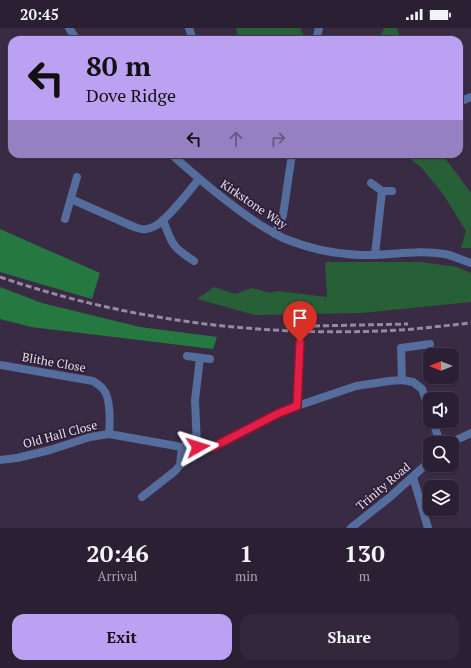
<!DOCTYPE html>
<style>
:root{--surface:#2b2033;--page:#33283b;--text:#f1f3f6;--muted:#a6a3ac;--line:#473e4e;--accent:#bca0f2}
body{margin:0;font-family:"PT Serif",serif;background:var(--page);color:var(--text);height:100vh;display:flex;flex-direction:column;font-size:15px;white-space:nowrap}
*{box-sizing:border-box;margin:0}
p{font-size:13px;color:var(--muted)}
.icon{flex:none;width:22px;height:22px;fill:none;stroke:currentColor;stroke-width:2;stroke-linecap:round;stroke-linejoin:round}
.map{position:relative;height:500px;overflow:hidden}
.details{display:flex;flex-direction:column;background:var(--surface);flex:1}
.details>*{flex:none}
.hud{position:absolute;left:8px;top:8px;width:455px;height:122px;border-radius:12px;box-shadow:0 1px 3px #0004,0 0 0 1px var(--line);background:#bca0f2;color:#111;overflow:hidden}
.needle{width:26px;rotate:270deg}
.controls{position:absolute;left:423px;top:320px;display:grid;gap:8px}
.controls a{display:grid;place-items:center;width:36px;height:36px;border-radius:8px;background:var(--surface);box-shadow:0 1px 3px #0004,0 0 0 1px var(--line);font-size:20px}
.pin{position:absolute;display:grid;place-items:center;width:34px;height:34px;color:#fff;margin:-41px -17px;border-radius:50% 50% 50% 0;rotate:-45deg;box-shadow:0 0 4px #0007}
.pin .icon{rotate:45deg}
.me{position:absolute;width:44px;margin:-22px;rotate:84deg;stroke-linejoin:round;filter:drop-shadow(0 0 3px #0008)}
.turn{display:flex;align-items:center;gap:14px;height:84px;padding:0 12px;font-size:18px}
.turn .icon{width:52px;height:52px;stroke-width:2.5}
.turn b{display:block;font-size:28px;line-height:34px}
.lanes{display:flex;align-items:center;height:38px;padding:0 12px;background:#0003;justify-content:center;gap:20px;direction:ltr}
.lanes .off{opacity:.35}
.eta{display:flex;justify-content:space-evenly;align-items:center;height:68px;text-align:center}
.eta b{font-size:24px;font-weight:700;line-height:28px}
.button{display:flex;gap:8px;margin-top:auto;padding:8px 12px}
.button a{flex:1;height:46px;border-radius:12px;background:var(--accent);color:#111;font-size:16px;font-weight:700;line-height:46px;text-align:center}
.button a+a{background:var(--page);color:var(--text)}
.status{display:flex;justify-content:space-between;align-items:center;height:28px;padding:0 20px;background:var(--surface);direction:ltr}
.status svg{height:11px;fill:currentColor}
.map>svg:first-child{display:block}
.green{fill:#276037}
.forest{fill:#25783f}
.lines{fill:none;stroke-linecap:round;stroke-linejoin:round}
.minor{stroke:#546d9d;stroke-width:8}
.tertiary{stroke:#546d9d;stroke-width:8}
.rail{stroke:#968a9e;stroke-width:3;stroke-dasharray:6 3;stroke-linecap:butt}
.route-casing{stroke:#92132f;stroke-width:10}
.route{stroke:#e11d48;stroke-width:7}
.labels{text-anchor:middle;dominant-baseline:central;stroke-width:4;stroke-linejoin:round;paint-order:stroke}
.street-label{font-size:12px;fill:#e5dcec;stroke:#2f2139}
</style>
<div class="status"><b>20:45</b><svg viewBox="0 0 49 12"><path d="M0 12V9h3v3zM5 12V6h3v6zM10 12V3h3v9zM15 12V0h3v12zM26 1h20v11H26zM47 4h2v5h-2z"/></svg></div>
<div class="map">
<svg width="471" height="500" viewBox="0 0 471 500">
<rect width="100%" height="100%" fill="#392b44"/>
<g class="green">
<path d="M236 0H300L304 8 297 12H239Z"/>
<path d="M384 0H397L401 12H379Z"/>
<path d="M403 126H442L471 165V220H461L466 203 443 166 421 139Z"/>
<path d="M325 234H421L457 239 471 245V274L362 285 255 287 197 271 214 259 235 266 252 260 270 265 278 263 327 269Z"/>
</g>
<g class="forest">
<path d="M0 201 100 245 92 271 0 244Z"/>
<path d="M0 259 42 275 140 299 217 309 213 321 31 299 0 291Z"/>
</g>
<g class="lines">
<g class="minor">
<path d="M189 0 193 12"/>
<path d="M317 8 319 0"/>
<path d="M459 74 471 69"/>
<path d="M371 155 382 163H392"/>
<path d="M71 171 132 198C139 201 145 203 153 199 165 195 190 162 199 151"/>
<path d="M65 191 77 149"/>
<path d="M163 192C172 216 172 219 194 233"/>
<path d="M275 206 283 187 292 126"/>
<path d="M375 227 382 163"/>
<path d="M187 328 210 331"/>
<path d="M0 337 93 353C96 355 101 358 103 361 111 369 110 396 109 406"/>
<path d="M402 352 401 320 430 316"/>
<path d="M297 378 300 314"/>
<path d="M433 393 440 415"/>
<path d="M450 415 471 405"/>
<path d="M197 419 195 372 200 330"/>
<path d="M0 432 17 430 50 422 90 409 109 406 182 419H213L279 385 297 378 356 358 389 353 402 352 413 354 422 361 430 384"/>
<path d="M413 449 428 500"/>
<path d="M142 469 175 443 180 437 182 419"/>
<path d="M351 500 390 469 430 433"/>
</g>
<g class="tertiary">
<path d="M69 0 77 12"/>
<path d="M171 126C200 152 229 177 262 198 269 202 276 207 283 210 307 220 334 226 360 227 388 228 417 221 445 226 454 228 462 232 471 235"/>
</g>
<g class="rail">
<path d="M0 249C122 291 252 308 381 303 411 302 441 298 471 295"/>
<path d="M314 298 408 296"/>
</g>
</g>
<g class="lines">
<g class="route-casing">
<path id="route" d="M198 419H213L279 385 297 378 300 314"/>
</g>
<use href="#route" class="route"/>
</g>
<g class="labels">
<g class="street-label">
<text transform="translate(254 176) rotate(34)">Kirkstone Way</text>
<text transform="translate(54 334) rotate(10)">Blithe Close</text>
<text transform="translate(60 406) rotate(-15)">Old Hall Close</text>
<text transform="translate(383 458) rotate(-40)">Trinity Road</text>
</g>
</g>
</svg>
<div class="controls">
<a><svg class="needle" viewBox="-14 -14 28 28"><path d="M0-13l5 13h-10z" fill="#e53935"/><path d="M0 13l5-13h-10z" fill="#a6a3ac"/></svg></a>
<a><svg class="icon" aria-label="sound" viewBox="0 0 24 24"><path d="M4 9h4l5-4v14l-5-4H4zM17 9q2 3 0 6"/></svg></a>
<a><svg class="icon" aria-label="search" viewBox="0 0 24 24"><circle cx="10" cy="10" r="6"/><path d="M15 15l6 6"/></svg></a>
<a><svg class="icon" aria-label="layers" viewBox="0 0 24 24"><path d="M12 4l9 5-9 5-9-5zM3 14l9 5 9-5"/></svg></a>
</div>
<div class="pin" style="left:300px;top:314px;background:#d93025"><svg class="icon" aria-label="arrive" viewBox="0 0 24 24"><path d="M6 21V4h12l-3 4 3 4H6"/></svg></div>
<svg class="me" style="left:198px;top:419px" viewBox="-20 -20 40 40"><path d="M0-17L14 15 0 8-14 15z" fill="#e11d48" stroke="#fff" stroke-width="4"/></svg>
<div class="hud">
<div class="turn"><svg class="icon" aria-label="left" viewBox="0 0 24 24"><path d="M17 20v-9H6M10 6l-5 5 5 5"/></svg><div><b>80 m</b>Dove Ridge</div></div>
<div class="lanes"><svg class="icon" aria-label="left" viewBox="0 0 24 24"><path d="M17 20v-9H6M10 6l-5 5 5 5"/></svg><svg class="icon off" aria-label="ahead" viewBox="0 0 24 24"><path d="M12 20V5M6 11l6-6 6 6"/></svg><svg class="icon off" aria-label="right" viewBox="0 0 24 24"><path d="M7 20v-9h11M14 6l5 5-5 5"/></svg></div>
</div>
</div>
<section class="details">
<div class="eta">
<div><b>20:46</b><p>Arrival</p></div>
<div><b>1</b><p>min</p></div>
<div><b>130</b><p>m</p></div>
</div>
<div class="button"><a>Exit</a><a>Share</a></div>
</section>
